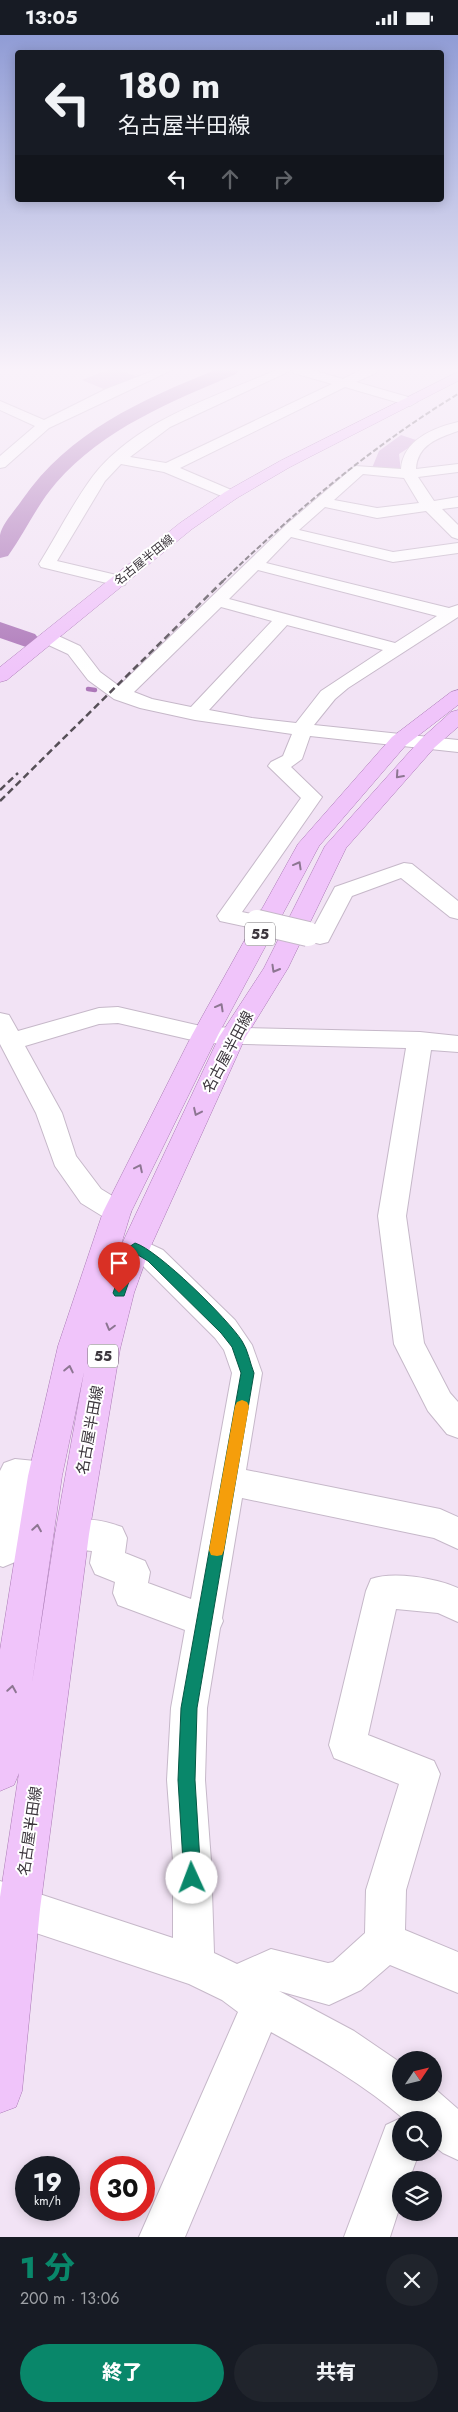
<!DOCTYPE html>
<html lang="ja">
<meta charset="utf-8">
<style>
:root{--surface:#171b24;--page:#20242c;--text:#f1f3f6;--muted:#9ea1a6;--accent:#09876a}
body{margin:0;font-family:Jost,"Noto Sans JP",sans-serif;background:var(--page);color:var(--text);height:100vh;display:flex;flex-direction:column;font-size:19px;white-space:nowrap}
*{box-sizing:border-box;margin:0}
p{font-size:16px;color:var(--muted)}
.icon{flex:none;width:28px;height:28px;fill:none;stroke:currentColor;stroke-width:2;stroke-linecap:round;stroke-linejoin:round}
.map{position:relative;height:2202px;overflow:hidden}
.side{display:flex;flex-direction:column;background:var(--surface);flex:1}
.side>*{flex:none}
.guide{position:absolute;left:15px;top:15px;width:429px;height:152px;border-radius:5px;box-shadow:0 2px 12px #0003;background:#171b24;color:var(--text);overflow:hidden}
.needle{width:32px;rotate:55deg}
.tools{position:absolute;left:392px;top:2016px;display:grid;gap:10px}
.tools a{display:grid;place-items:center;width:50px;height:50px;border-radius:50%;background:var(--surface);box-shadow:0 2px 12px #0003;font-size:25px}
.speed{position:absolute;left:15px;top:2121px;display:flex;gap:10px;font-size:25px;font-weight:700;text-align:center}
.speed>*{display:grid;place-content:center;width:65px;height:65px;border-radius:50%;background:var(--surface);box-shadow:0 2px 12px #0003;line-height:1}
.speed small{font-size:12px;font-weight:400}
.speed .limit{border:8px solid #d22;background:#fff;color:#111}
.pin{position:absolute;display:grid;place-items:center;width:42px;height:42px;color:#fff;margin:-51px -21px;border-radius:50% 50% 50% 0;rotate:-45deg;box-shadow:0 0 5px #0007}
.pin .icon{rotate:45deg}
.me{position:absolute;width:55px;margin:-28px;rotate:358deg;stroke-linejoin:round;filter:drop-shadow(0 0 4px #0008)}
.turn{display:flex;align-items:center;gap:18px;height:105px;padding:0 20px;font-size:22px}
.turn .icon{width:65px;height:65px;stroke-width:2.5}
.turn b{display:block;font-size:35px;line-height:42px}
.lanes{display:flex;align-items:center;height:48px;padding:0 20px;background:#0003;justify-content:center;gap:25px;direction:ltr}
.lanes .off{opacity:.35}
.round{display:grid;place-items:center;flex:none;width:52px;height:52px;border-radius:26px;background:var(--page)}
.summary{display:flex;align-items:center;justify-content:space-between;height:85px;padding:0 20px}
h1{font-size:30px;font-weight:800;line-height:38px;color:var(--accent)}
.primary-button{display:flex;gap:10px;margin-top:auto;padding:10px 20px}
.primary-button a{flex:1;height:58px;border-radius:30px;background:var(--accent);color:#fff;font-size:20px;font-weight:800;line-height:58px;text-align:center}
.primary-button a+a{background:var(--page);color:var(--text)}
.status{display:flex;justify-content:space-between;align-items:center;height:35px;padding:0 25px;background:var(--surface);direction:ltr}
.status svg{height:14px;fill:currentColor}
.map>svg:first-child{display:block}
.green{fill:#d0a9d9}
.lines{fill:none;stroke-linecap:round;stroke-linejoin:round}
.stream{stroke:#ad78b9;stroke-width:4.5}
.river{fill:#ad78b9;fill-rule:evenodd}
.minor-casing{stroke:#c6b8c9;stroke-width:2}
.major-casing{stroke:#aa79b5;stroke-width:1}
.minor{fill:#fff;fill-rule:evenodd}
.major{fill:#f0c4fa;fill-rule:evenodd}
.rail-far1{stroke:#564f57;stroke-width:2;stroke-dasharray:5.5 2.5;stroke-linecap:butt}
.rail{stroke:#564f57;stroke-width:2.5;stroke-dasharray:7 4;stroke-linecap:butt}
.minor-bridge-casing{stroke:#c6b8c9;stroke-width:26;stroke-linecap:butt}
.minor-bridge{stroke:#fff;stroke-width:24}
.oneway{stroke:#8d7692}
.route{fill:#09876a;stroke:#065845}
.slow{fill:#f59e0b}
.labels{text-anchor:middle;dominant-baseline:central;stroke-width:4;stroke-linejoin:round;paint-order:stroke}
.far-street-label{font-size:12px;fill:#3c363d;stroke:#fff}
.shield{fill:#fff;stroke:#767277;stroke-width:1}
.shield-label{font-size:14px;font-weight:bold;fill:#3c363d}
.street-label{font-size:15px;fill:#3c363d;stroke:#fff}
</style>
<div class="status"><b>13:05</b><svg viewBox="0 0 49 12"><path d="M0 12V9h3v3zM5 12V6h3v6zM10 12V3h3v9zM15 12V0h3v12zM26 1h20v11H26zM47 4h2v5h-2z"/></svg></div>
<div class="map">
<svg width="458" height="2202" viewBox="0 0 458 2202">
<rect width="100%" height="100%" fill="#f2e3f5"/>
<g class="green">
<path d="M107 335H118L145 344 111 357 82 345Z"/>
<path d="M401 400 419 406 399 419 401 437 372 433 379 416Z"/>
</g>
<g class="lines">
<g class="stream">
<path d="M26 604 30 606"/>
<path d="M88 654 95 655"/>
</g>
<g class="river">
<path d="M215 335H239L236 339C171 367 104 393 56 448 37 470 25 497 8 521L0 523C0 516 0 507 0 500 2 489 16 474 22 465 69 397 141 365 215 335Z"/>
<path d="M0 587 35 599 39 604 35 609 26 612 0 603Z"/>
</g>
<g class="minor-casing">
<g id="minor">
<path d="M155 335H172L49 393 5 432 0 433V421L35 391 0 375V366L44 385 106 354Z"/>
<path d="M276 335H292L170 392 130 422 166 428 332 349 294 338 293 335H312L343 344 361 335H377L376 338 356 347 415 364 417 367 410 371 345 352 180 433 236 457 239 460 236 463 231 465 164 437 121 429 105 446 57 526 125 542 127 546 125 550 119 551 41 532 39 529C57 500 73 468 93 441 137 385 213 363 276 335Z"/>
<path d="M458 387V396C438 403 417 410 416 434L458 429V437L418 442 434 466 458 462V472L442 474 458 490V504L452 502 426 476 377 483 325 472 299 495 393 517 458 508V518L393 527 291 502 266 528 449 573 458 570V582L348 653 335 664 314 690 458 705V717L310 701 302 724 291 732 322 762 242 877 265 882 268 887 265 892 257 894 220 886 217 881 301 763 268 731 271 727 283 721 292 699 195 685 140 673 114 664 88 645 68 619 42 607 39 603 42 599H54L80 611 100 637 119 651 287 489 355 431 401 434C403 405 433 393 458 387ZM363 439 404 443 419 468 377 473 334 465ZM258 535 437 581 395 608 229 564ZM221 572 272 586 191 672 152 664 134 657ZM287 590 383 615 321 656 296 688 252 683 209 675Z"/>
<path d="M404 828 412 829 458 866V884L450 882 401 843 352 861 328 907 320 909 300 904 297 899 300 894 313 893 335 852Z"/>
<path d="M118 972 205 992 420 997 458 1001V1017L431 1015 406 1181 424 1308 450 1358 458 1367V1403L447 1399 428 1376 394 1309 378 1181 406 1013 205 1008 118 988 99 989 25 1011 62 1078 76 1121 101 1154 127 1170 131 1177 127 1184 117 1188 107 1184 81 1168 55 1131 36 1078 0 1009V978L9 980 18 996 99 973Z"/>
<path d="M135 1202 163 1215 235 1285 252 1310 262 1338 246 1435 440 1474 458 1482V1514L434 1503 242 1463 222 1583 223 1586 220 1593 207 1673 205 1745 211 1826 214 1918 237 1929 271 1914 328 1928 333 1927 365 1898 366 1855 399 1749 334 1723 329 1710 366 1556 371 1544C393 1536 436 1543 458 1553V1587L438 1578 396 1574 368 1700 434 1726 440 1739 406 1855 405 1895 458 1917V1958L390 1930 361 1955 329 1970 279 1956 354 1996 401 2028V2058H434V2053L458 2074V2125L443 2118 434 2111V2085H401V2118H419L409 2145H401V2168L390 2202H344L386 2090 401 2083 405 2085C365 2050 318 2023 271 1997L185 2202H139L238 1977 222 1965 189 1949 0 1886V1846L173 1903V1826L167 1745 171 1673 185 1595 118 1570 113 1558 115 1547 95 1539 90 1528 92 1516 72 1514 60 1510 55 1499 60 1488C79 1481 103 1485 122 1492L127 1503 125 1518 145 1526 150 1537 148 1548 191 1564 232 1338 224 1315 215 1303 143 1231 125 1221 121 1213 125 1205Z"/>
<path d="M15 1424 45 1427 56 1431 61 1441 56 1451 45 1455 29 1454 20 1516 15 1527 3 1532 0 1531V1436L4 1428Z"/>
</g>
</g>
<g class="major-casing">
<g id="major">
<path d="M458 337V346L290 432 237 463 192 494 7 645 0 647V632L180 488 225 457 280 426Z"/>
<path d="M458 655V670L406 710 319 811 218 1000 131 1177 120 1213 219 1002 264 933 325 811 421 704 451 677 458 675V692L435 712 346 813 288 933 245 1003 150 1213 134 1258 120 1314 89 1499 40 1874 22 2056 16 2072 0 2078V1862L19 1738 14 1750 0 1756V1615L28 1441 58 1311 103 1177 192 1000 298 809 392 702 451 657ZM84 1337 55 1499 32 1648 62 1441Z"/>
</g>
</g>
<use href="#minor" class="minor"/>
<use href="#major" class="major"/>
<path class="rail-far1" d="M222 547C295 476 371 412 458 359"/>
<g class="rail">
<path d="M0 755 18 738"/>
<path d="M0 766 223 546"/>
</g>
<g class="minor-bridge-casing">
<path id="minor-bridge" d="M257 887 308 899"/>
</g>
<use href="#minor-bridge" class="minor-bridge"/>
</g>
<defs><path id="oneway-chevron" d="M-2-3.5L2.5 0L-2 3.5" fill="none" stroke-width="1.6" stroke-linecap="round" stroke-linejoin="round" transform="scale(1.25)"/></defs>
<g class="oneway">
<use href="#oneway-chevron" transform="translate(399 740) rotate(132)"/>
<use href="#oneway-chevron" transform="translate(298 830) rotate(-61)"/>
<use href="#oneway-chevron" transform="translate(275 934) rotate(120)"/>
<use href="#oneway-chevron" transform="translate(220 972) rotate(-61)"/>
<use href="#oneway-chevron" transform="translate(197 1077) rotate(115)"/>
<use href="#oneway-chevron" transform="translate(139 1133) rotate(-64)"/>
<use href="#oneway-chevron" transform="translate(110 1292) rotate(105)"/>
<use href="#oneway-chevron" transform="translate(69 1334) rotate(-78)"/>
<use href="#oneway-chevron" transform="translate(37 1493) rotate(-81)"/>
<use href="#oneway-chevron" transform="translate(12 1654) rotate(-81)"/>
</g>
<linearGradient id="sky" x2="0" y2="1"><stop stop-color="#909cd5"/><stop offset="0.52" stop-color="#f9f2fa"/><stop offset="1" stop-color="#f9f2fa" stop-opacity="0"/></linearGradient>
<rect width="458" height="643" fill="url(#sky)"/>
<path class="route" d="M135 1208C158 1215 228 1284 242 1306 248 1315 250 1328 254 1338L197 1673 195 1745 201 1843 198 1849 192 1852 186 1849 184 1843 178 1745 181 1673 241 1338 232 1312 221 1298 148 1226 138 1220 124 1261H115L113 1258 129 1212Z"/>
<path class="slow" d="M242 1365 247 1367 249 1371 224 1515 222 1520 217 1521 211 1520 209 1515 235 1371 237 1367Z"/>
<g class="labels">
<g class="far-street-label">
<text transform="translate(144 525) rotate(-39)">名古屋半田線</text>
</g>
<g class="shield">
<rect x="245" y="887.5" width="30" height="23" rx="4"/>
<rect x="88" y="1309.5" width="30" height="23" rx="4"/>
</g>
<g class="shield-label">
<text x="260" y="899">55</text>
<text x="103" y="1321">55</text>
</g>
<g class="street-label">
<text transform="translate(228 1017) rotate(-62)">名古屋半田線</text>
<text transform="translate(90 1395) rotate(-80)">名古屋半田線</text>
<text transform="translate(30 1796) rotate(-82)">名古屋半田線</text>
</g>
</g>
</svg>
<div class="tools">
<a><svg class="needle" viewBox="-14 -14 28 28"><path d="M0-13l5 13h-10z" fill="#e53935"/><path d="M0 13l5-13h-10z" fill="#9ea1a6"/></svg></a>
<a><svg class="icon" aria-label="search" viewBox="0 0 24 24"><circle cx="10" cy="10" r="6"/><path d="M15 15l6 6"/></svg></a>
<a><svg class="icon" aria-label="layers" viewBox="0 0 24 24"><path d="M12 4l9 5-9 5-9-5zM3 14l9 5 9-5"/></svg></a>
</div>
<div class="speed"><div>19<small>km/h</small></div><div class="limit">30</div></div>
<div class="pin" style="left:119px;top:1258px;background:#d93025"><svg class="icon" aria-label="arrive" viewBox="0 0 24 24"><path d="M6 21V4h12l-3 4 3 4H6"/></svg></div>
<svg class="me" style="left:192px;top:1843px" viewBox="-20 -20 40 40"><circle r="19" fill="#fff"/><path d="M0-13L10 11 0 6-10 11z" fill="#09876a"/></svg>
<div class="guide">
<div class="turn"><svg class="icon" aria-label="left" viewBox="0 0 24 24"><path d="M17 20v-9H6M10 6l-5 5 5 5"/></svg><div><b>180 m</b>名古屋半田線</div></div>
<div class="lanes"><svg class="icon" aria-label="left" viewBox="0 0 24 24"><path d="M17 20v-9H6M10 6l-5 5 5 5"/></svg><svg class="icon off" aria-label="ahead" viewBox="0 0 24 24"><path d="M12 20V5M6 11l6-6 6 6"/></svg><svg class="icon off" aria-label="right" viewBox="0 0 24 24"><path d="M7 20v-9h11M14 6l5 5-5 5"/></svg></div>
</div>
</div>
<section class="side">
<div class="summary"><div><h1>1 分</h1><p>200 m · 13:06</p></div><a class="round"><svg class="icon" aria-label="close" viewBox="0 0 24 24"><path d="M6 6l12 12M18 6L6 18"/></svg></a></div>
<div class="primary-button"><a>終了</a><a>共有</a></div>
</section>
